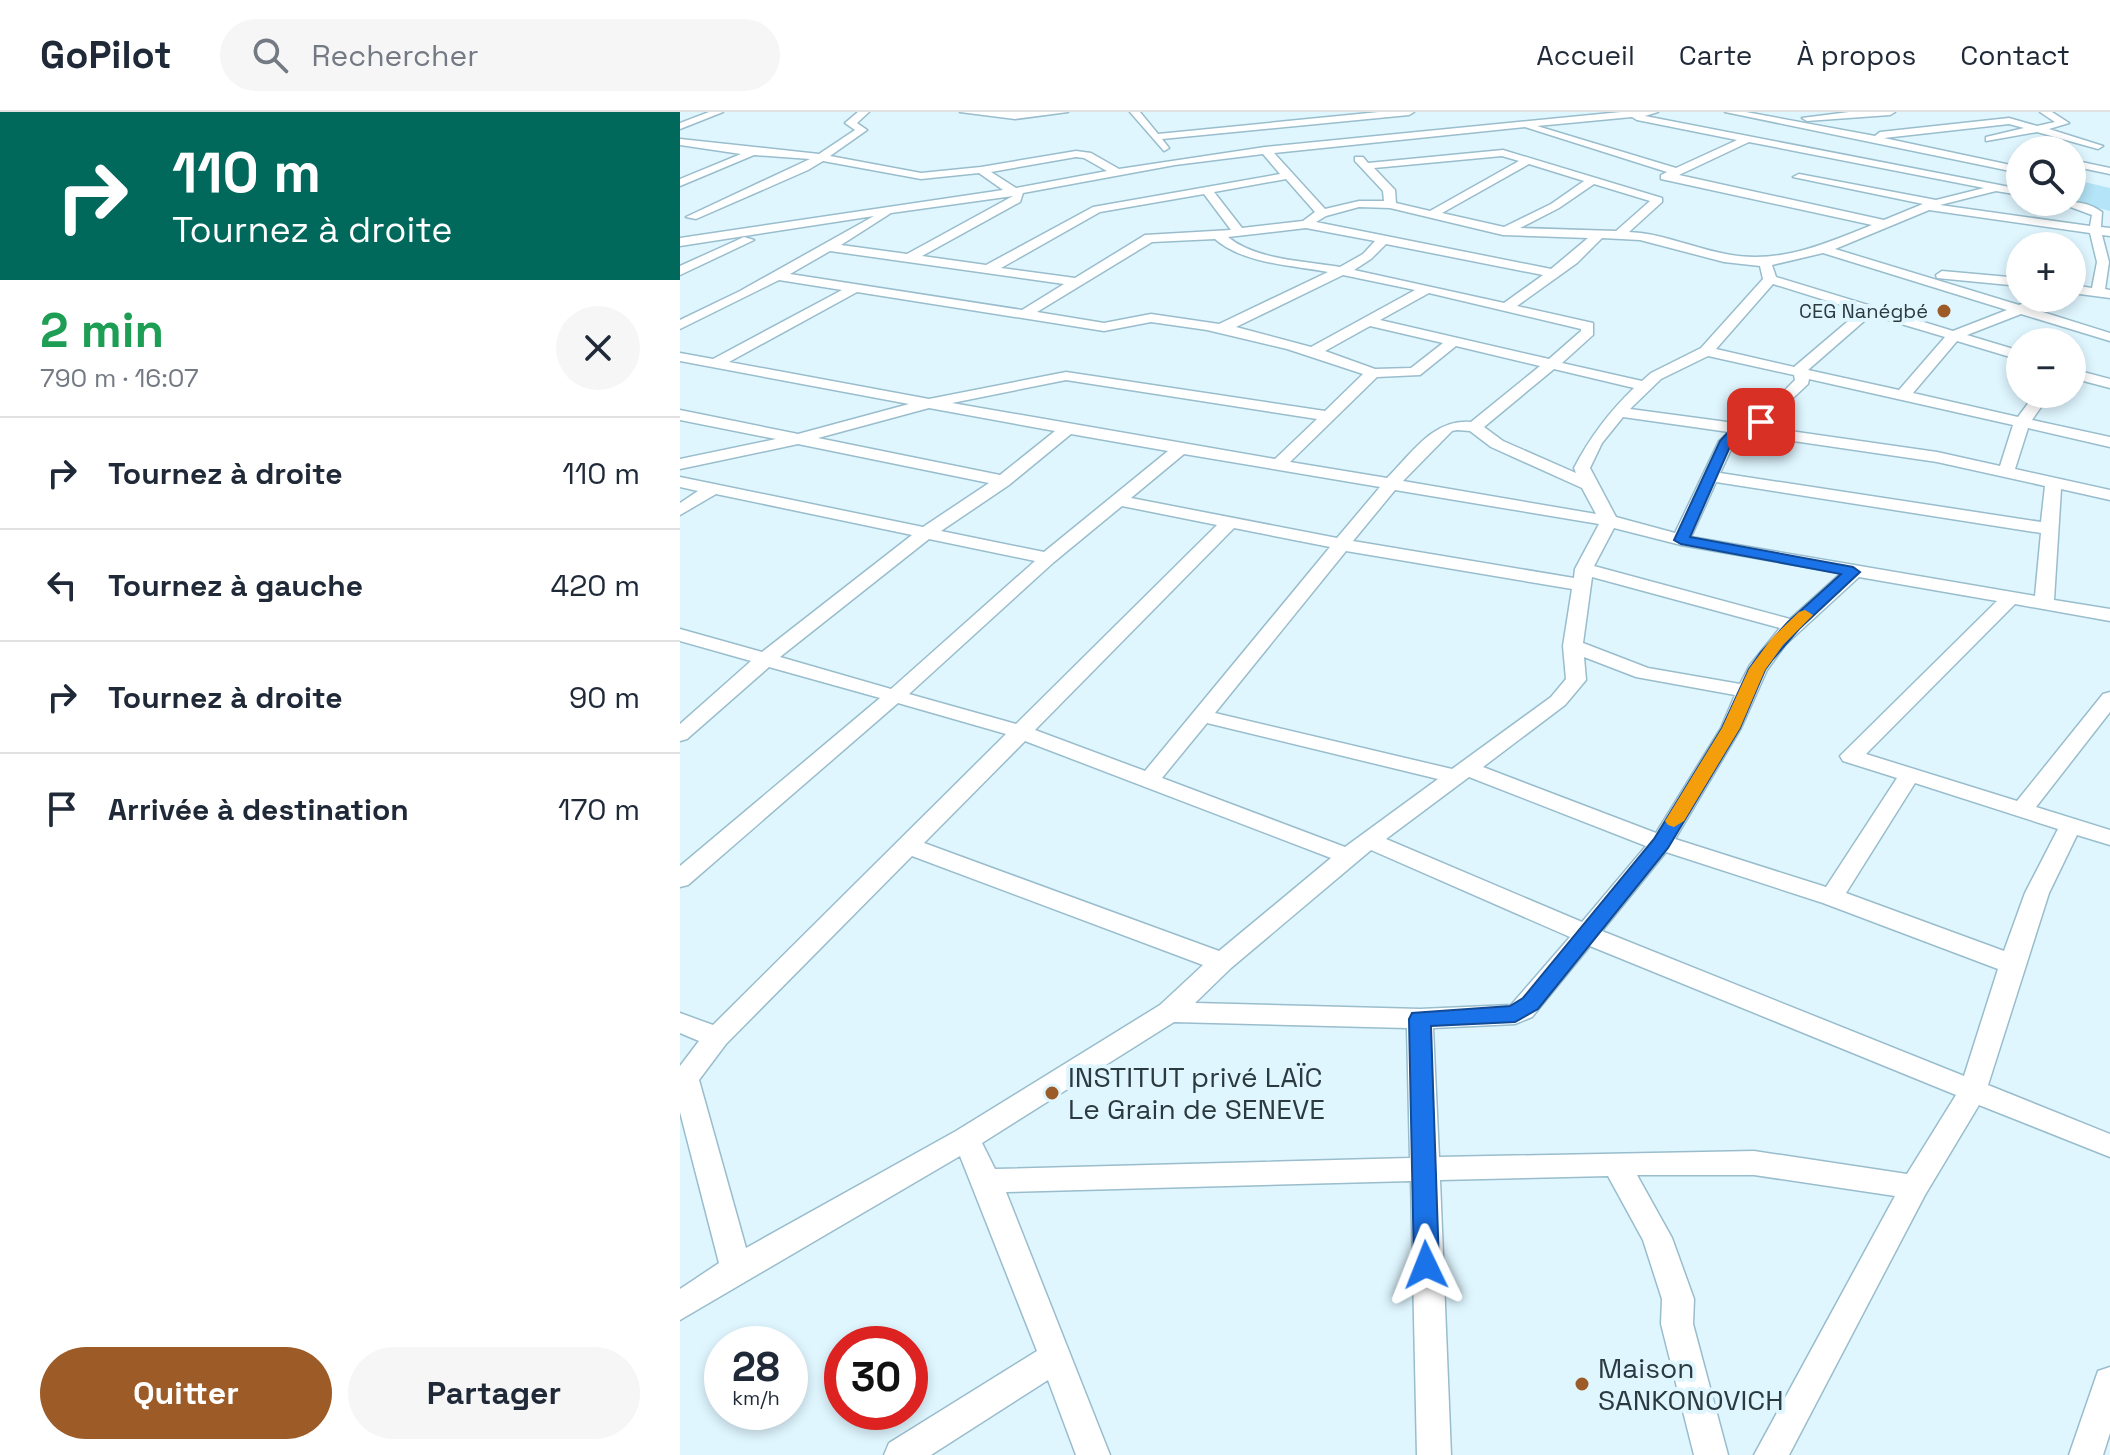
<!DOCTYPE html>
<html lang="fr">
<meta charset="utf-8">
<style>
:root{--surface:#fff;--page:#f6f6f7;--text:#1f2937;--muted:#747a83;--line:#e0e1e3;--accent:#9c5b27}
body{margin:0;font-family:"Space Grotesk",sans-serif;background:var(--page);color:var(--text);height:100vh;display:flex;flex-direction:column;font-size:30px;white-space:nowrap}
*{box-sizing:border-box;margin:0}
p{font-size:26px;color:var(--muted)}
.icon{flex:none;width:44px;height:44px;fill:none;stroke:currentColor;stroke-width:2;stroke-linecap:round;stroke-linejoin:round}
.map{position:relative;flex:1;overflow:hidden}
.drawer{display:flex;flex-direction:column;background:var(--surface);width:680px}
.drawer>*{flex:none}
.hud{background:#00695c;color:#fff;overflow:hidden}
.fabs{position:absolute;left:1326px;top:24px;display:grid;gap:16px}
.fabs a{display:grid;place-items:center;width:80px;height:80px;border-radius:50%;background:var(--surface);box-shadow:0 4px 12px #0003;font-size:40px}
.speed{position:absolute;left:24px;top:1214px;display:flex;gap:16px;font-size:40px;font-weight:700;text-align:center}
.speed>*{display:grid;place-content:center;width:104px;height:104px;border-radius:50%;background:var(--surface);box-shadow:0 4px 12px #0003;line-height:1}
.speed small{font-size:20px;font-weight:400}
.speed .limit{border:12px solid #d22;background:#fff;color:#111}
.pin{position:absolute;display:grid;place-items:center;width:68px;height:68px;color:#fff;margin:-34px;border-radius:16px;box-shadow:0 4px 12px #0006}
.me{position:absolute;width:88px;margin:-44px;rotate:358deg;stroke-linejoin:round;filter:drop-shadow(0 0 6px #0008)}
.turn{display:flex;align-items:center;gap:28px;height:168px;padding:0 40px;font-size:36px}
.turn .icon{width:104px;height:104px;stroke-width:2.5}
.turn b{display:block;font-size:56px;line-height:68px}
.round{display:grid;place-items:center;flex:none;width:84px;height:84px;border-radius:42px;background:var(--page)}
.summary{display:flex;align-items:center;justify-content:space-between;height:136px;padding:0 40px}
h1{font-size:48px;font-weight:700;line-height:60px;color:#1e9e55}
.cta{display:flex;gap:16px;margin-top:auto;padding:16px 40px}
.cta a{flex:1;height:92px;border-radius:48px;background:var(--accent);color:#fff;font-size:32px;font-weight:700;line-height:92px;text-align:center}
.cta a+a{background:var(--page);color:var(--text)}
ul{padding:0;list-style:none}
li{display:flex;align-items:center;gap:24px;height:112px;padding:0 40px;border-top:2px solid var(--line)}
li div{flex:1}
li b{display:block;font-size:30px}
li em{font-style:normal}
header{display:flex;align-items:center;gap:48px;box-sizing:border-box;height:112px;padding:0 40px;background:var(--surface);border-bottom:2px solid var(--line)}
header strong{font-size:38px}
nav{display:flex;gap:44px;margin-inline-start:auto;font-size:28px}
.search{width:560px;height:72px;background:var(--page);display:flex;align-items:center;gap:20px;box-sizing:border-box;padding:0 28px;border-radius:44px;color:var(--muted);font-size:30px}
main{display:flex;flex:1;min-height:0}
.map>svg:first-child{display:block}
.green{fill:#b4e4f7}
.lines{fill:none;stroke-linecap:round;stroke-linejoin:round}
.minor-casing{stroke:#99bdcc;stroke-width:3}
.minor{fill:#fff;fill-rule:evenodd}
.route{fill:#1a73e8;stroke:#114b97;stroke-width:2}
.slow{fill:#f59e0b}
.poi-dot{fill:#9c5b27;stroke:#dff6ff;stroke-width:3}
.labels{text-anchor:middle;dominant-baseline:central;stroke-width:8;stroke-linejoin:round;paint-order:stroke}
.far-poi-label{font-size:20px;fill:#2b3a3f;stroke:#dff6ff;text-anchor:end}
.near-poi-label{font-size:28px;fill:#2b3a3f;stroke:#dff6ff;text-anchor:start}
</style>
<header>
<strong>GoPilot</strong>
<div class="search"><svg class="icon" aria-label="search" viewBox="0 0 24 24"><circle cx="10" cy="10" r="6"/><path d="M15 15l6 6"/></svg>Rechercher</div>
<nav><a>Accueil</a><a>Carte</a><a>À propos</a><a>Contact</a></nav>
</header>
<main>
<section class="drawer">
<div class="hud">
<div class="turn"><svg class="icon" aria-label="right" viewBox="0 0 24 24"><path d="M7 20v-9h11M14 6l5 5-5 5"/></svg><div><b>110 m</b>Tournez à droite</div></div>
</div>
<div class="summary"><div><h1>2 min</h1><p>790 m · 16:07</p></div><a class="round"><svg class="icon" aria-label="close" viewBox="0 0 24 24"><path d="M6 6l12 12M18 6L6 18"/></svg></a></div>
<ul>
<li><svg class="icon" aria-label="right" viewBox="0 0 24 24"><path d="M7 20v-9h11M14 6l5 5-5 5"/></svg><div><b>Tournez à droite</b></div><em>110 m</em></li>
<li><svg class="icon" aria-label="left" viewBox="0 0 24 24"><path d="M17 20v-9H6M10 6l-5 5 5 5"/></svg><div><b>Tournez à gauche</b></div><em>420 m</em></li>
<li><svg class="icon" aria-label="right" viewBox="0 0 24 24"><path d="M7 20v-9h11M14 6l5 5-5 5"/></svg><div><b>Tournez à droite</b></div><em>90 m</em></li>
<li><svg class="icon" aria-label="arrive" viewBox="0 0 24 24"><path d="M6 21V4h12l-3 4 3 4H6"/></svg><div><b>Arrivée à destination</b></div><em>170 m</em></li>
</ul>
<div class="cta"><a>Quitter</a><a>Partager</a></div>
</section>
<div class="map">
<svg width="1430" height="1343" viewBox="0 0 1430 1343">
<rect width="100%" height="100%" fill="#dff6ff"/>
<path class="green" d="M1392 67 1430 76V99L1392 89Z"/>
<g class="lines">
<g class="minor-casing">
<g id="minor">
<path d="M29 0H43L0 17V11Z"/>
<path d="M178 0H189L177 11 187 18 150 44 241 61 301 55 396 39 411 41 439 57 585 35 941 0H978L965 4 1340 77V83L1316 79 1260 93 1410 114 1412 103 1377 90C1394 90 1407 89 1422 100L1421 115 1430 116V124L1422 123 1429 150 1425 177 1430 178V186L1392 181V173L1412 176 1417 150 1410 121 1249 98 1155 137 1339 193 1357 186H1376L1353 197 1430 221V229L1341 202 1287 223 1340 239V248L1277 229 1233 281 1338 305 1355 282H1370L1352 308 1430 325V335L1348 316 1335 357 1430 378V388L1381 377 1374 488 1430 497V509L1335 492 1186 642 1337 689 1423 582 1430 580V600L1356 695 1430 718V733L1397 723 1369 781 1308 973 1430 1022V1045L1299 993 1245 1083 1109 1343H1074L1215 1084 1074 1063H957L992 1126 1014 1187 1013 1212 1048 1343H1014L981 1212 982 1187 963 1128 928 1064 760 1068 771 1343H737L731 1069 326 1080 430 1343H396L368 1268 251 1343H204L209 1331 357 1239 280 1044 0 1208V1177L39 1151 0 1000V954L19 929 0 921V901L33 913 326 622 218 591 8 773 0 775V754L200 586 89 555 7 627 0 629V612L71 549 0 529V517L82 540 232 423 36 382 0 403V391L18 379 0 375V365L243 415 309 371 118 332 0 357V347L96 327 0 308V298L118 322 229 292 0 249V241L33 247 162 178 99 168 0 217V208L60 179 194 104 0 134V126L323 78 299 61 241 67 143 49 128 58 16 107 6 105 130 47 74 43 0 74V67L61 42 0 33V27L139 42 175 18 165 11ZM952 5 957 8 1057 28 996 56 857 14ZM845 15 987 60 981 63V67L1192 113C1142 133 1096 154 1041 141 1011 135 980 121 949 120L982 90V86L823 38 688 51 683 45H675V49L703 79 704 89H679L645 97 594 41ZM1069 30 1304 76 1256 88 1119 62 1113 65 1243 92 1204 108 999 63ZM583 42 600 62 413 95 306 153 242 144 340 90 343 81 495 53ZM822 44 839 49 750 99 716 91 715 78 694 56ZM396 45 404 46 427 59 336 76 311 60ZM849 52 904 69 871 92 824 115 762 101ZM606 67 635 100 623 109 562 116 534 80ZM914 72 970 89 936 119 840 116 879 96ZM524 82 551 118 465 123 395 166 321 156 420 100ZM333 84 227 142 161 133 211 101ZM679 95 710 96 823 123 908 126 871 157 636 110 646 104ZM626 116 695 129 683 142 660 155C626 149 575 148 548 125ZM922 126 960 128 1044 150 1080 154 1083 167 1021 236 971 261 962 269 882 251 913 223V211L837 194 897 151ZM535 127C564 152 611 153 648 160L539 212 471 202 424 211 357 200 472 130ZM706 132 863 163 824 191 674 158 691 147ZM150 139 384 172 342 198 110 162ZM1143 141 1327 198 1273 219 1096 165 1092 153ZM663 163 735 178 631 235 556 215ZM1093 172 1180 199 1114 255 1036 237ZM177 180 424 219 471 210 527 218 607 237 683 262 645 299 386 260 249 287 49 250ZM749 181 901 217V219L869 247 700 208ZM1191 203 1265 225 1219 278 1128 258ZM690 214 763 231 731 256 695 257 645 239ZM776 234 860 254 791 310C754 306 731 342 707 366L610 350 697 265 740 263ZM1028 244 1114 263 1115 268 1076 307 1062 312 950 297 981 267ZM874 257 954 276C929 300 910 325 894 356L896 361 823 329 804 315ZM1129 267 1333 313 1320 354 1257 340 1082 315 1128 272ZM386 268 637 307 595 347 272 291ZM249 296 375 319 320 363 138 326ZM943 305 1049 320 1039 329 995 421 936 405 910 356 922 331ZM777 318 790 319 811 335 902 376 916 402 723 369 772 319ZM391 322 488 339 364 440 261 419 329 373ZM1066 322 1257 350 1365 374 1361 410 1040 361 1054 331ZM504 342 700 375 657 426 451 386ZM1036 370 1361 421 1355 484 1011 425ZM715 378 919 412 895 457 894 466 673 429ZM442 394 537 413 336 612 229 582 374 450ZM554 416 650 435 465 659 355 618ZM934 416 1001 433 1161 461 1110 507 914 454ZM249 427 355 449 211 577 100 545ZM666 439 892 477 883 534 886 567 871 585 772 657 535 601ZM912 465 1100 516 1070 553 1060 572 968 556 903 531ZM1179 465 1317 489 1160 644 1163 649 1217 666 1146 775 995 727 1061 616 1087 558 1105 533ZM904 545 956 565 1055 583 1041 616 976 721 803 655 885 593 906 568ZM527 611 758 667 665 735 482 666ZM345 629 651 746 539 839 244 731ZM789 665 966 734 902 810 706 727ZM1235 671 1378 717 1345 781 1324 839 1166 781ZM691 738 890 825 831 893 740 897 515 891 551 856ZM986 740 1143 791 1318 857 1284 964 922 819ZM232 744 523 853 480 893 276 1019 66 1136 19 968 46 932ZM910 834 1276 983 1227 1062 1074 1039 759 1045 753 916 835 912 852 905ZM494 910 727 916 730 1046 315 1057 302 1031Z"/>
<path d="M280 0H388L335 7Z"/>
<path d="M450 0H460L478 22 699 0H734L729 3 482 27 489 36 484 39Z"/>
<path d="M1045 0H1066L1195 24 1200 20 1329 6 1357 14 1375 10 1360 0H1372L1389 11 1369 17 1423 34 1418 37 1357 20 1306 29V25L1344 16 1329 12 1204 26 1340 55V61Z"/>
<path d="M1169 0H1215L1210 3 1127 9 1122 6Z"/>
<path d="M1392 48 1430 56V62L1392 54Z"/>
<path d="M64 125 74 128 0 163V154Z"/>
<path d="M1262 159 1340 166V174L1257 166 1256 163Z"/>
<path d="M1392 257 1430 267V276L1392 266Z"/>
<path d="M1430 1255V1321L1423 1343H1389L1418 1259Z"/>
</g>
</g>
<use href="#minor" class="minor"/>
</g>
<path class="route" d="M1077 307 1088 310 1059 324 1052 330 1010 425 1173 455 1180 460 1119 517 1093 547 1085 558 1060 616 988 736 858 897 835 910 751 914 759 1153 755 1161 746 1164 737 1161 734 1153 729 907 732 901 830 894 843 886 974 727 1042 616 1069 557 1081 540 1108 510 1161 462 1001 432 994 428 1040 329 1050 318Z"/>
<path class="slow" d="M1125 498 1133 503 1103 533 1085 558 1060 616 1004 709 994 715 988 713 985 709 1042 616 1069 557 1092 526 1119 500Z"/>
<g class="poi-dot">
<circle cx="1264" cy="199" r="8"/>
<circle cx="372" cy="981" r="8"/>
<circle cx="902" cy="1272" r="8"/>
</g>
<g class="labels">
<g class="far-poi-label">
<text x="1248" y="199">CEG Nanégbé</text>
</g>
<g class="near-poi-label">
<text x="388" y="965">INSTITUT privé LAÏC<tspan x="388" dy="32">Le Grain de SENEVE</tspan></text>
<text x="918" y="1256">Maison<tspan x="918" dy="32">SANKONOVICH</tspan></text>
</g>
</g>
</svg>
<div class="fabs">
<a><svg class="icon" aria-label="search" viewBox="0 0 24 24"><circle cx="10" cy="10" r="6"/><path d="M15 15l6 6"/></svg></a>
<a>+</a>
<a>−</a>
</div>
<div class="speed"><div>28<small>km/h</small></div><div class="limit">30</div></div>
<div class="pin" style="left:1081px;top:310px;background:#d93025"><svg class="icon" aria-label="arrive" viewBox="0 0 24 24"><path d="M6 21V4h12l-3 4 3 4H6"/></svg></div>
<svg class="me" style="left:746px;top:1153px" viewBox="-20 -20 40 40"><path d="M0-17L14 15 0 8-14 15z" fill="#1a73e8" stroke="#fff" stroke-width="4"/></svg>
</div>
</main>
